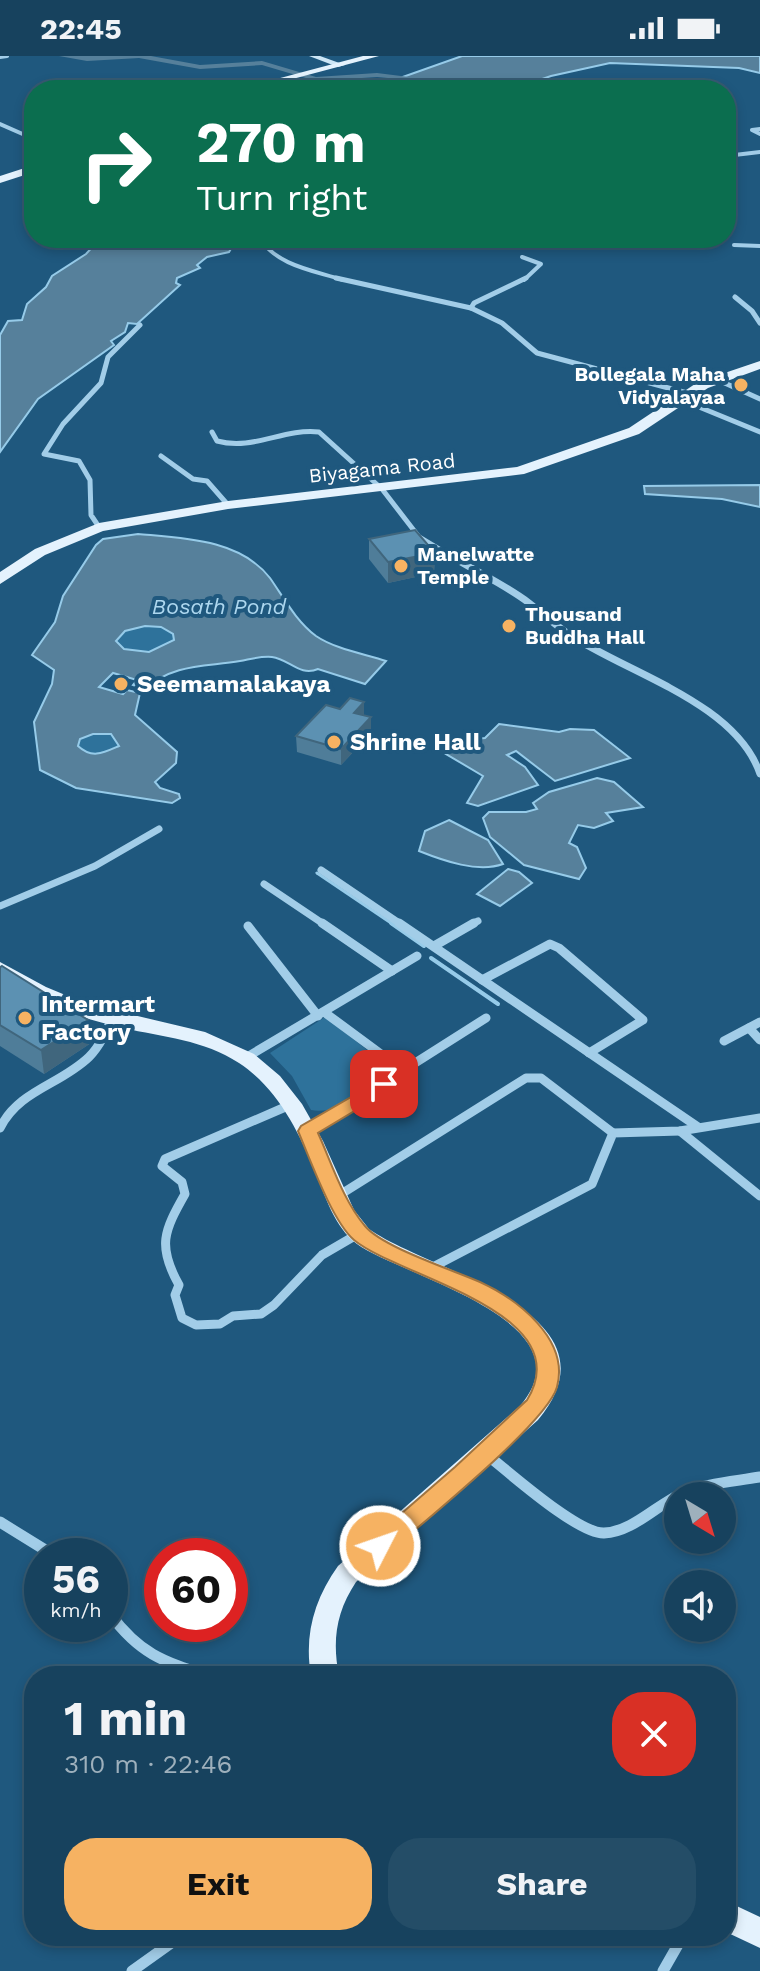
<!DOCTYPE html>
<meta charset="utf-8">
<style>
:root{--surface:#17425e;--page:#244d67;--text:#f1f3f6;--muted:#9eb0bc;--line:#365b73;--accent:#f6b262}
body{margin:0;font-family:"Work Sans",sans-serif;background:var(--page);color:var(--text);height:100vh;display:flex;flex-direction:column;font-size:30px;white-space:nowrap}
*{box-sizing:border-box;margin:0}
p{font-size:26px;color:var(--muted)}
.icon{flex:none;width:44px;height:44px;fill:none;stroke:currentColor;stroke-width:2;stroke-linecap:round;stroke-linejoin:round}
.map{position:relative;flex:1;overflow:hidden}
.panel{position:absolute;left:24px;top:1610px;width:712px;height:280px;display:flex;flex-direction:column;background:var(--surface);border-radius:32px;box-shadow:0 4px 12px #0003,0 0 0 2px var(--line)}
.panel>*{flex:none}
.top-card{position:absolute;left:24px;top:24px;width:712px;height:168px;border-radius:32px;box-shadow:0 4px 12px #0003,0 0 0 2px var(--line);background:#0b6e4f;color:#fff;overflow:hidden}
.needle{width:52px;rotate:142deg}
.tools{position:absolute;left:664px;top:1426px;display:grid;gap:16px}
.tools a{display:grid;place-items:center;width:72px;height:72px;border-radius:50%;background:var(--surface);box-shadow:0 4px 12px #0003,0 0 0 2px var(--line);font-size:40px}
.speed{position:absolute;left:24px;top:1482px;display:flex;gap:16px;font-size:40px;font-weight:700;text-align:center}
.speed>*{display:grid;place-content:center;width:104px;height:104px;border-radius:50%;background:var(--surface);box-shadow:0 4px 12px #0003,0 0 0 2px var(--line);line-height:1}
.speed small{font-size:20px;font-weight:400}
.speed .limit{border:12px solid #d22;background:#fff;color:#111}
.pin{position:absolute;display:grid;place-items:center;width:68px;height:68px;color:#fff;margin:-34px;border-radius:16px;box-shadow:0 4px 12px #0006}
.me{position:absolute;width:88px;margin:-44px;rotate:49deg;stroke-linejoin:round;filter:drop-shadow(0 0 6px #0008)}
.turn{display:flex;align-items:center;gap:28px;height:168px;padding:0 40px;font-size:36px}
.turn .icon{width:104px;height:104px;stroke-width:2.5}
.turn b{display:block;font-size:56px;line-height:68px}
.round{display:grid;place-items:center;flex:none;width:84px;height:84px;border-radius:32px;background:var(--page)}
.headline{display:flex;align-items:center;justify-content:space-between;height:136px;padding:0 40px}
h1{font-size:48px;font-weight:700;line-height:60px}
.primary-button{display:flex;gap:16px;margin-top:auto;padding:16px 40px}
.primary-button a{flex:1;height:92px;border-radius:32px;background:var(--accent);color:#111;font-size:32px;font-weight:700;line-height:92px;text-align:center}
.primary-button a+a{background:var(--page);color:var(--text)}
.status{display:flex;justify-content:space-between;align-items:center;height:56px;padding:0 40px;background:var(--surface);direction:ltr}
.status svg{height:22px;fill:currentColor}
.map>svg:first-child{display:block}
.green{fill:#2e729b}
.water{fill:#56809b;stroke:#96cbe9;stroke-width:2;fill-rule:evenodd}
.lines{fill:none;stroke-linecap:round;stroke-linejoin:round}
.stream-far1{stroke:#96cbe9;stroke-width:3}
.stream{stroke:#96cbe9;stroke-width:4}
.canal{fill:#56809b;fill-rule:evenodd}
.street-far4{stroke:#a2cde8;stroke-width:4}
.street-far3{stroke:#a2cde8;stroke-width:5}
.street-far2{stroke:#a2cde8;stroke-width:7}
.street-far1{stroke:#a2cde8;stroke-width:9}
.street{stroke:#a2cde8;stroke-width:11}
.secondary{fill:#cde6f6;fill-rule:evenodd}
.primary{fill:#e4f2fd;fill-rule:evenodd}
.wall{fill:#4f7d99}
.shaded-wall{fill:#40667d}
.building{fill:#5c91b2;stroke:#40667d;stroke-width:2}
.route{fill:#f6b262;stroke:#a07440;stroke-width:2}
.poi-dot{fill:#f6b262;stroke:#1f587e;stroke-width:3}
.labels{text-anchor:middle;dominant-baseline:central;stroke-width:8;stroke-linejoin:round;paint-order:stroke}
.far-poi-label{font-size:20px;font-weight:bold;fill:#fff;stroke:#1f587e;text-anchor:start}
.far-street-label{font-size:20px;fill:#fff;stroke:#1f587e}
.far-water-label{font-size:22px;font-style:italic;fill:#add7ef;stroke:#1f587e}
.poi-label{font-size:24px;font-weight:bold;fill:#fff;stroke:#1f587e;text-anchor:start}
</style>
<div class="status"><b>22:45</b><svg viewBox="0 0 49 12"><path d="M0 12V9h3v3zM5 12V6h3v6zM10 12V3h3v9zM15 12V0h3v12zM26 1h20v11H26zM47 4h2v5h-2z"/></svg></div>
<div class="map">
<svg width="760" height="1915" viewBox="0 0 760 1915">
<rect width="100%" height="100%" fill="#1f587e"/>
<g class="green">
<path d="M145 570 161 571 173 578 174 584 149 596 124 593 116 584 125 575Z"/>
<path d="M93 678H111L119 690C103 697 92 703 78 690L80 683Z"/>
<path d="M325 961 394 1015C371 1030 340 1060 311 1054L292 1020 270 997Z"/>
</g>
<g class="water">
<path d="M462 0H760V17L739 12 610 7 551 20 510 34H366Z"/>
<path d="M107 182H244L226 187V190L232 191 229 196 207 201 197 209 200 212 177 222 176 227 180 229 137 268 128 267 125 276 111 285 114 289 38 343 0 396V279L8 265 22 264 27 248 46 231 52 220 86 198 99 184Z"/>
<path d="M760 429V451L722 443 645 438 644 430Z"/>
<path d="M138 478C182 482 240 483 270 522 284 542 296 565 316 580 335 593 365 598 386 605L365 628 318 613C300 621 289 603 272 601 260 600 251 603 240 605 206 611 174 607 145 633L133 629 137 624 113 617 99 631 123 638 127 634 140 637 135 659 177 696 176 707 155 726 160 732 179 738 180 742 172 747 76 732 40 714 34 666 52 628 54 614 32 599 55 566 63 540 96 489 103 483ZM145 570 161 571 173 578 174 584 149 596 124 593 116 585 125 575ZM93 678H111L119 690C103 697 92 703 78 690L80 683Z"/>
<path d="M499 668 559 676 570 673 594 674 630 702 555 725 516 695 507 699 525 711 538 729 478 750 467 747 483 720 446 698 462 684 485 682Z"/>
<path d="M597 722 614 726 643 751 606 757 613 765 594 772 578 769 569 787 577 791 586 812 579 823 524 809 490 781 483 762 489 756H526L537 753 533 747 549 736Z"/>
<path d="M449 764 488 784 503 808C478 817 444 805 419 795L425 775Z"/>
<path d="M508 813 519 816 532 827 500 850 477 838Z"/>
</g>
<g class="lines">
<path class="stream-far1" d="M317 817 394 869"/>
<g class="stream">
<path d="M391 867 424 890"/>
<path d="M431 902 498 948"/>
</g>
<path class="canal" d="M59 0H151L200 9 262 5 316 21 377 17 425 23 421 25 377 21 316 25 262 9 200 13 139 2 87 5Z"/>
<g class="street-far4">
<path d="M0 1 7 0"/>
<path d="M0 68 34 83"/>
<path d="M760 73 752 74 760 78"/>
<path d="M726 100 760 96"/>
<path d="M259 182C278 210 312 214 343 224"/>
<path d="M734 189 760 190"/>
<path d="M522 201 541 208 524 224"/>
</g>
<g class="street-far3">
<path d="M336 222 471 252 502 267 537 297 691 338"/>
<path d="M735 241 752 255 760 267"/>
<path d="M471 252 474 247 526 222"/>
<path d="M718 324 760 343"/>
<path d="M682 344 760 376"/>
<path d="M212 376 217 385C253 395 283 372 319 376L382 433 419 481 464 508"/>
<path d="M161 400 193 423 207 425 228 449"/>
<path d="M99 471 91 459 90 424 79 405 44 398 63 368 101 327 108 301 140 269"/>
</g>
<g class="street-far2">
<path d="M461 506C483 519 508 531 529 547 542 557 554 568 567 577 624 616 736 646 760 718"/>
<path d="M321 814 402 869"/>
<path d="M264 828 325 869"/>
<path d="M0 850 95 810 159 773"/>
<path d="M470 869 478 865"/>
</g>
<g class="street-far1">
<path d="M322 867 392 915"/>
<path d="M399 867 698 1071"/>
<path d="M248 870 318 960"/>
<path d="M434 890 474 867"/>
<path d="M482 924 550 888 559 892 643 964 589 997"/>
<path d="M324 956 404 1015"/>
<path d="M749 972 760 984"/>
<path d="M724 985 760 966"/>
<path d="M247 1001 417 900"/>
<path d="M290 1049 165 1103 162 1110 182 1126 185 1138C164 1175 157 1190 179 1229L175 1239 182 1262 196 1269 220 1268 233 1260 261 1258 274 1249 322 1199 358 1178"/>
<path d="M0 1072C19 1034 60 1029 89 1001 100 990 106 976 112 962"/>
<path d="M308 1075 486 962"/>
<path d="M680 1075 760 1140"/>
<path d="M338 1140 526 1022H541L613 1077"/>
<path d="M431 1212 592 1128 613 1077 680 1075 760 1062"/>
</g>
<g class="street">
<path d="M486 1398C509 1416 578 1478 604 1477 634 1476 659 1446 687 1435 709 1427 737 1425 760 1421"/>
<path d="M0 1466 55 1500"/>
<path d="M110 1558C140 1598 162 1605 208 1620"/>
<path d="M132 1915 181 1880"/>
<path d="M663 1915 683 1880"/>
</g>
<path class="secondary" d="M309 0H320L345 9 338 11Z"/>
<g class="primary">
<path d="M363 0H379L251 34H235Z"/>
<path d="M34 109V116L0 127V120Z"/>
<path d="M760 305V313L708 332 639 378 524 418 228 453 103 475 45 499 0 528V516L35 493 99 467 228 445 517 411 629 372 698 326Z"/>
<path d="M0 906 46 931 87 948 205 976 254 998 280 1020 302 1048 323 1085 354 1154 369 1173C425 1214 628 1256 538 1364L356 1526C336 1556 332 1585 339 1620H311C304 1579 314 1544 338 1510L520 1350C593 1265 401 1220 357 1188 335 1172 325 1140 315 1115 298 1074 277 1032 239 1007 204 984 163 981 123 972 80 962 37 947 0 921Z"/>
<path d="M726 1845 760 1861V1892L726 1876Z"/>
</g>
</g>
<g class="wall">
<path d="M369 483 435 497 434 517 388 527 369 503Z"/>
<path d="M340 653 371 661V677L341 709 297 696 296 680Z"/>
<path d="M0 911 91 987 44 1018 0 990Z"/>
</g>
<g class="shaded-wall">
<path d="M435 497 434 517 388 527V506Z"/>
<path d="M364 646V662L354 657Z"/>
<path d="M371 661V677L341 709V693Z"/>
<path d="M88 964 91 987 44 1018 41 994Z"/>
</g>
<g class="building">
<path d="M415 474 435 497 388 506 369 483Z"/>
<path d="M350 642 364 646 354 657 371 661 341 693 296 680 326 649 340 653Z"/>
<path d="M2 910 88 964 41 994 0 969V911Z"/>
</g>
<path class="route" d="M384 1022 391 1023 394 1028 391 1033 318 1077C332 1108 343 1144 365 1170 382 1191 453 1214 480 1226 517 1243 570 1283 557 1331 547 1367 422 1467 388 1497L380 1500 372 1497 368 1490 372 1483 455 1411 527 1344C581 1256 398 1221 354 1184 332 1165 310 1103 298 1075L301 1070Z"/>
<g class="poi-dot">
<circle cx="741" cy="329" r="8"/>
<circle cx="401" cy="510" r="8"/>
<circle cx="509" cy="570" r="8"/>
<circle cx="121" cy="628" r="8"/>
<circle cx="334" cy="686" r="8"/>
<circle cx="25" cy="962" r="8"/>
</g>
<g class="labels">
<g class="far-poi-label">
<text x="725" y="318" text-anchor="end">Bollegala Maha<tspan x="725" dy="23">Vidyalayaa</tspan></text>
<text x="417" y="498">Manelwatte<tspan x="417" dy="23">Temple</tspan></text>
<text x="525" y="558">Thousand<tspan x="525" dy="23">Buddha Hall</tspan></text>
</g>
<g class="far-street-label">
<text transform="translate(382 412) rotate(-6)">Biyagama Road</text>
</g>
<g class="far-water-label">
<text x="219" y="550">Bosath Pond</text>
</g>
<g class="poi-label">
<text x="137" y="628">Seemamalakaya</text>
<text x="350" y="686">Shrine Hall</text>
<text x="41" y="948">Intermart<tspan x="41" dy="28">Factory</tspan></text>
</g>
</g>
</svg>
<div class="tools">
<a><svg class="needle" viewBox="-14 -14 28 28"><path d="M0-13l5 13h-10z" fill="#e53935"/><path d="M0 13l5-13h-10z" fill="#9eb0bc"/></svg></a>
<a><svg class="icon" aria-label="sound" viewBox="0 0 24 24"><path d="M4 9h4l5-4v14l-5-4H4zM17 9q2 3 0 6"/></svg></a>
</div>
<div class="speed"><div>56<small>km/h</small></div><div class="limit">60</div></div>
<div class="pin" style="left:384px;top:1028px;background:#d93025"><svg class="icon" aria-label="arrive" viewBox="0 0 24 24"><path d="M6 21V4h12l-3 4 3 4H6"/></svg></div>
<svg class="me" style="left:380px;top:1490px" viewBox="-20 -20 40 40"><circle r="17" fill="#f6b262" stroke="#fff" stroke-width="3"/><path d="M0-11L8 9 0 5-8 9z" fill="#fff"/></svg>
<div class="top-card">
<div class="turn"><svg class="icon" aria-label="right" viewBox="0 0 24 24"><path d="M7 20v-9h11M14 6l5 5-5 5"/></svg><div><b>270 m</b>Turn right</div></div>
</div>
<section class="panel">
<div class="headline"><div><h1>1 min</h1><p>310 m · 22:46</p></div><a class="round" style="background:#d93025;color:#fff"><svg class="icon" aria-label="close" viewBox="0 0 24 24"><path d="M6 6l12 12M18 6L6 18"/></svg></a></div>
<div class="primary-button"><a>Exit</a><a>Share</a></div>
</section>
</div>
